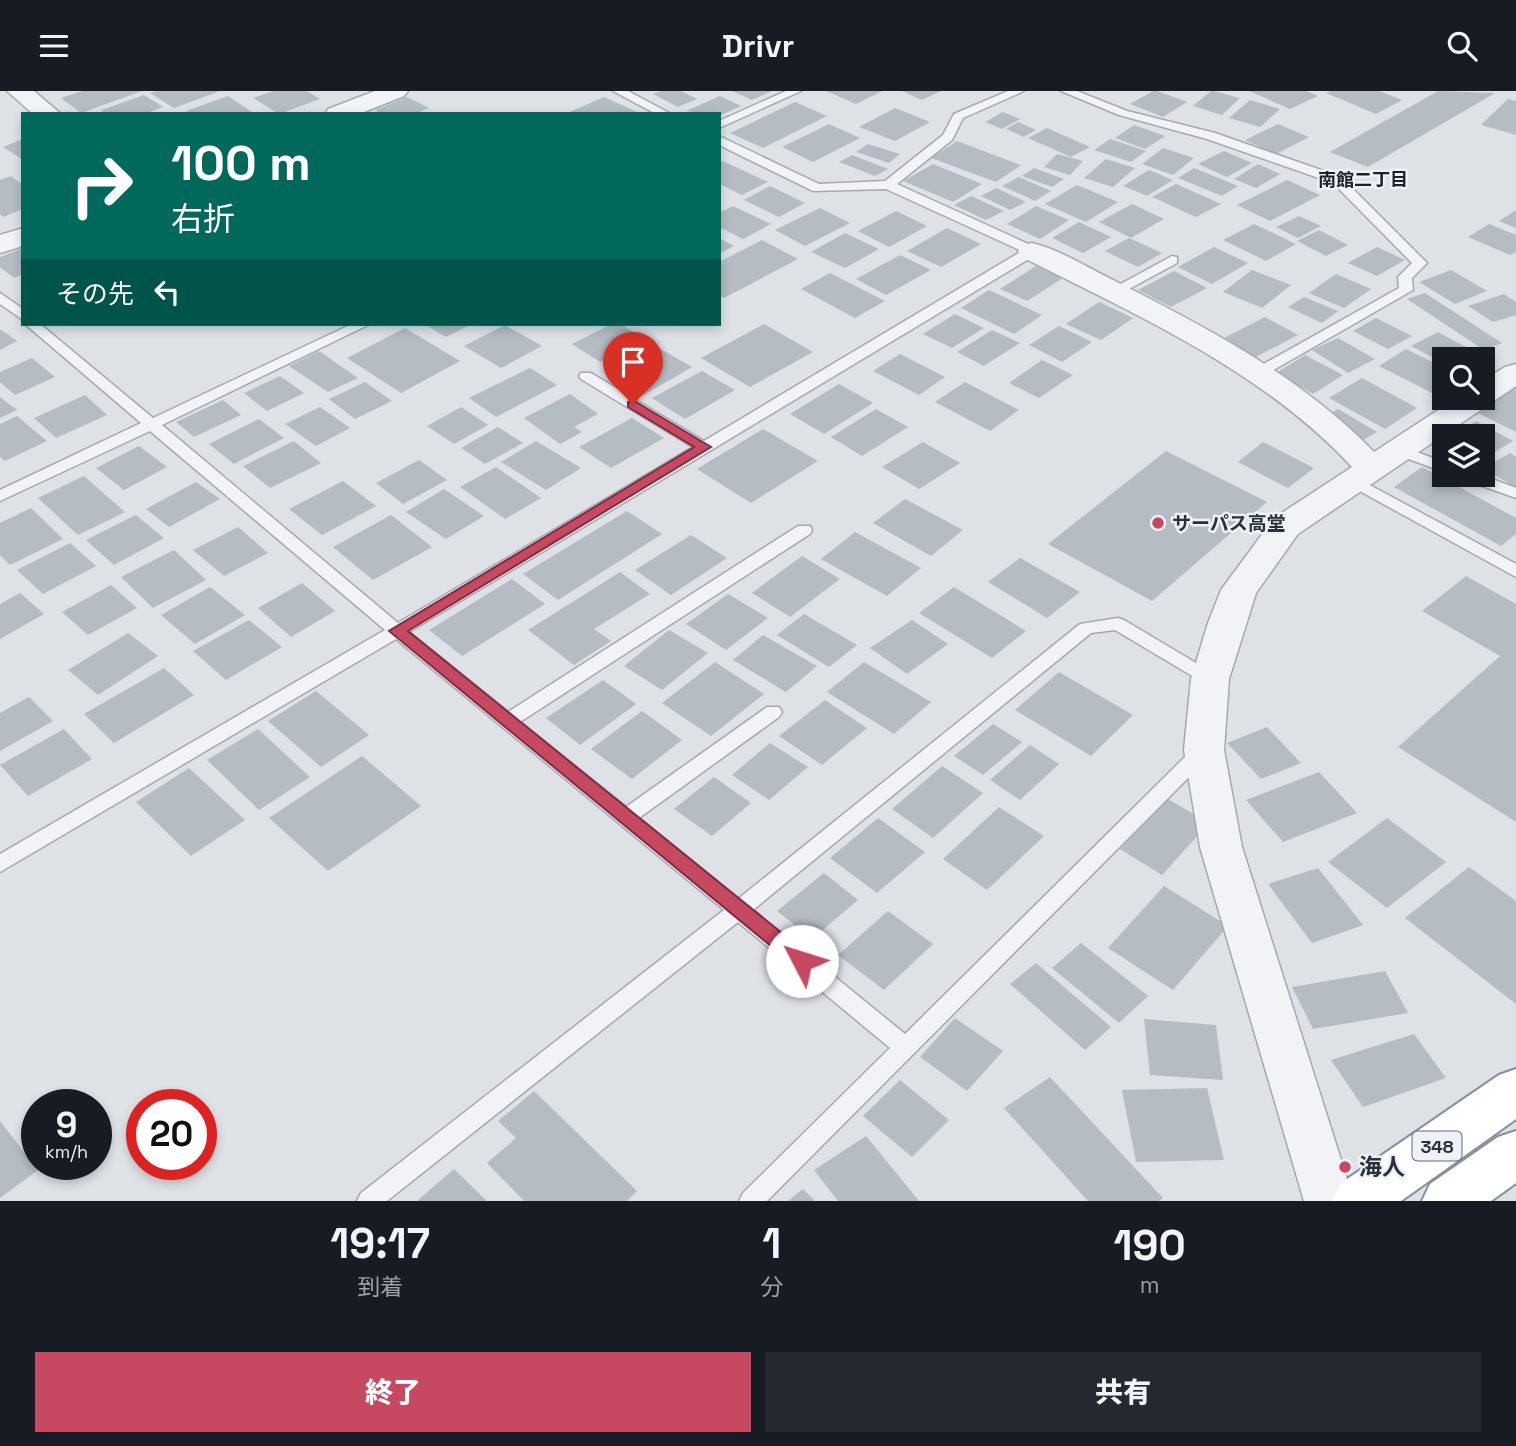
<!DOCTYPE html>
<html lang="ja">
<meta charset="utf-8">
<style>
:root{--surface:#171b24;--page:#242831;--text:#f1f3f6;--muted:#9ea1a6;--accent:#c74961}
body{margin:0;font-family:"Space Grotesk","Noto Sans JP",sans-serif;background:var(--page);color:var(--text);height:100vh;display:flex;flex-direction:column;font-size:26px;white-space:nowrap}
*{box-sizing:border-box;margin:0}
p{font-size:23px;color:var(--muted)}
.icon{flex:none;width:38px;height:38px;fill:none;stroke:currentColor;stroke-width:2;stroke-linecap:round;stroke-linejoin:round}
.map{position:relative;height:1110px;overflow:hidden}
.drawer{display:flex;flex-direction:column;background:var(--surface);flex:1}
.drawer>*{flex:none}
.banner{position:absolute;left:21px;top:21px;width:700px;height:214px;border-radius:0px;box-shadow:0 4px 10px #0003;background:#00695c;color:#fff;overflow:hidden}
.controls{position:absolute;left:1432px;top:256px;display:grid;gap:14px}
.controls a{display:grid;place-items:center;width:63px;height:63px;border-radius:0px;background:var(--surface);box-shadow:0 4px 10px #0003;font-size:35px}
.speed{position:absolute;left:21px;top:998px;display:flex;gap:14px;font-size:35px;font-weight:700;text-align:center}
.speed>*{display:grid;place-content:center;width:91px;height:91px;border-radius:50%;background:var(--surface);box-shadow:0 4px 10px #0003;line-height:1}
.speed small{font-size:18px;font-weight:400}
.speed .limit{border:10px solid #d22;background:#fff;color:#111}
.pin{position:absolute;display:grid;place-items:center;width:60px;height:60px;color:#fff;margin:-72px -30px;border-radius:50% 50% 50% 0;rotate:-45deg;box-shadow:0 0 7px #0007}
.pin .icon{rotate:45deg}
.me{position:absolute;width:77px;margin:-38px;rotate:310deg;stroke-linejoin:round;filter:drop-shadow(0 0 5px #0008)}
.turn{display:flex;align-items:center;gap:24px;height:147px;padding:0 35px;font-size:32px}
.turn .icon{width:91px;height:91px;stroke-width:2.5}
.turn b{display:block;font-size:49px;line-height:60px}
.then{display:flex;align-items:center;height:66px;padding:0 35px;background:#0003;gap:14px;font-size:26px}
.eta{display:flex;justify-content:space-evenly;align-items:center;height:119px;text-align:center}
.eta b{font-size:42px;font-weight:800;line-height:49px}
.action{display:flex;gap:14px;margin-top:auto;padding:14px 35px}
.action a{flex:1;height:80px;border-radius:0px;background:var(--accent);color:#fff;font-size:28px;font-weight:800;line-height:80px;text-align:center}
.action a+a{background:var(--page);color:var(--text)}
header{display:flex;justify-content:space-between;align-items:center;height:91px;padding:0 35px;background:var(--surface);font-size:32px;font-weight:800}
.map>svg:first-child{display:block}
.building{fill:#b6bcc4}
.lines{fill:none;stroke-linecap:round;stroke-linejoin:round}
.lane-casing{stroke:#a4a9b1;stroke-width:3}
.street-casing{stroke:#a4a9b1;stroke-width:3}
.highway-casing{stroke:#87909d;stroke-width:4}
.lane{fill:#f1f3f6;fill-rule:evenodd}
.street{fill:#f1f3f6;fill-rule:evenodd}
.highway{fill:#fff;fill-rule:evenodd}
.route{fill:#c74961;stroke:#812f3f;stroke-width:2}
.poi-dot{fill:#c74961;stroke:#eef1f5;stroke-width:2.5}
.labels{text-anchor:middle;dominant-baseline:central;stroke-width:5;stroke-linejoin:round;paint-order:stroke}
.far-neighbourhood-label{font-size:18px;font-weight:bold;fill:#1b222e;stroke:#eef1f5}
.shield{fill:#eef1f5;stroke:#636b74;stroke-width:2}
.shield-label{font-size:18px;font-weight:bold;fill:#28313d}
.poi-label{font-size:19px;font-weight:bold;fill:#28313d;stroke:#eef1f5;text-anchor:start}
.near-poi-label{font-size:23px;font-weight:bold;fill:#28313d;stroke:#eef1f5;text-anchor:start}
</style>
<header><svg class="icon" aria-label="menu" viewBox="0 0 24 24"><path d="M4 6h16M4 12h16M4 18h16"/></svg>Drivr<svg class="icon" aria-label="search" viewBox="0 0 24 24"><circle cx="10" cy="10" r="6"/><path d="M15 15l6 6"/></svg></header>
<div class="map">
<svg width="1516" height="1110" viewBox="0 0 1516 1110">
<rect width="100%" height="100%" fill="#dee2e7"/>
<g class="building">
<path d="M82 0H142L81 22 61 7Z"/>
<path d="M157 0H220L174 17 150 2Z"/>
<path d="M273 0H307L320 8 279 23 253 7Z"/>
<path d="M661 0H681L697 8 678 16 653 3Z"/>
<path d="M732 0H772L752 9Z"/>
<path d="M826 0H882L856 13Z"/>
<path d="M902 0H941L922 9Z"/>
<path d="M1153 0H1157L1187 11 1163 26 1130 13Z"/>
<path d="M1211 0H1214L1240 7 1222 24 1193 15Z"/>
<path d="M1249 0H1307L1318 5 1290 18Z"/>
<path d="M1331 0H1379L1402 9 1376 23 1326 2Z"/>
<path d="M1438 0 1495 2 1368 76 1330 61Z"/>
<path d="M144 4 163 16 145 23H106L101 19Z"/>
<path d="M228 5 255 23H191L186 20Z"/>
<path d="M720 5 741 15 719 25 686 20Z"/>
<path d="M407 6 429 17 415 23H381L375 19Z"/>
<path d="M604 6 637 21 565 23Z"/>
<path d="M1508 8 1516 10V44L1481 34Z"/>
<path d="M1250 9 1280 18 1260 36 1229 27Z"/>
<path d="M795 11 827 25 763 57 730 42Z"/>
<path d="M895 17 930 31 895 50 859 36Z"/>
<path d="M1003 21 1020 28 1002 38 985 31Z"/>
<path d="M1018 31 1036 39 1024 46 1006 38Z"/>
<path d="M829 33 860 47 813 71 782 56Z"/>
<path d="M1278 33 1309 46 1276 63 1245 49Z"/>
<path d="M1134 34 1165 45 1145 58 1115 47Z"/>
<path d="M1047 37 1090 56 1071 66 1028 47Z"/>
<path d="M23 48V69L3 56Z"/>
<path d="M1110 48 1146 60 1131 71 1094 59Z"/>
<path d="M957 50 1021 74 996 91 931 67Z"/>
<path d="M868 53 900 63 889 72 856 61Z"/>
<path d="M1163 57 1194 67 1173 84 1142 73Z"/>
<path d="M1224 60 1252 72 1227 86 1198 73Z"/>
<path d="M1057 63 1083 70 1070 84 1044 76Z"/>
<path d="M852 64 888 78 875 85 839 71Z"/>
<path d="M1106 68 1135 77 1113 96 1084 87Z"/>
<path d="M723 70 768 91 742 104 719 93V72Z"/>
<path d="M933 73 982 93 953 111 903 90Z"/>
<path d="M1258 73 1280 83 1256 97 1234 88Z"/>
<path d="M1034 77 1064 88 1052 96 1022 85Z"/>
<path d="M1194 77 1238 95 1222 105 1178 87Z"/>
<path d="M1149 79 1173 89 1147 105 1123 95Z"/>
<path d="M11 85 23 94V118L3 126 0 123V89Z"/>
<path d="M1019 86 1051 100 1035 110 1002 95Z"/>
<path d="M1287 89 1320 104 1270 130 1237 114Z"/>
<path d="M1176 93 1221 113 1196 126 1152 106Z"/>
<path d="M1077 94 1118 111 1086 131 1045 113Z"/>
<path d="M770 95 805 112 779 126 744 109Z"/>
<path d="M996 97 1026 111 1010 119 981 105Z"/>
<path d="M971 105 1004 120 986 129 954 114Z"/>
<path d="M1132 113 1164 128 1131 147 1099 131Z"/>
<path d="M733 115 771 133 743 148 719 136V122Z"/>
<path d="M1036 115 1069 129 1040 148 1007 133Z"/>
<path d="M820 117 850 132 805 155 775 139Z"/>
<path d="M1516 119V137L1499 130Z"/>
<path d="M896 120 927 135 889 156 858 140Z"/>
<path d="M1299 125 1321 135 1298 147 1276 136Z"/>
<path d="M1079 131 1111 146 1083 162 1052 147Z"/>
<path d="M1254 133 1296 153 1266 170 1223 149Z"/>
<path d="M1489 133 1516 144V161L1510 164 1468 146Z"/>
<path d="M947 137 981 153 941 176 907 160Z"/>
<path d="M1319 139 1348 154 1326 165 1297 150Z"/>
<path d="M845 142 879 158 845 177 811 161Z"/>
<path d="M719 147 734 155 719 163Z"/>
<path d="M1129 147 1162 162 1138 176 1105 160Z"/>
<path d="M762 149 798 168 724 207 719 204V171Z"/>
<path d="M1214 156 1248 172 1212 193 1178 176Z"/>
<path d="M1377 156 1405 169 1377 185 1348 172Z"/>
<path d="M23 157V183L14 187 0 176V166Z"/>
<path d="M900 164 931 179 886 204 856 188Z"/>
<path d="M1036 175 1063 187 1027 210 1000 198Z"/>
<path d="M1252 179 1291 194 1262 217 1223 201Z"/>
<path d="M1451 179 1487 200 1455 213 1419 191Z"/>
<path d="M1174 180 1207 197 1171 216 1138 199Z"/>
<path d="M830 182 885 210 855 227 801 198Z"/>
<path d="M1336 183 1371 198 1344 217 1309 202Z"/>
<path d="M989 199 1042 224 1014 243 961 217Z"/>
<path d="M1425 202 1502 252 1484 259 1407 208Z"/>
<path d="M1504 203 1516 211V224L1493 231 1468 215Z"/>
<path d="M1304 206 1338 220 1322 232 1288 216Z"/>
<path d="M1099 211 1133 227 1101 249 1066 233Z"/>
<path d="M955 223 984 237 952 257 923 243Z"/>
<path d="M1265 226 1298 244 1254 267 1222 248Z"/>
<path d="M1376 227 1412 245 1388 258 1353 240Z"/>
<path d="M424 233H472L446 246Z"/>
<path d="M612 233H620L645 248 600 271 572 253Z"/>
<path d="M764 233 813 261 750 296 701 267Z"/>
<path d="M505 234 542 255 501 277 464 255Z"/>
<path d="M1059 235 1092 251 1062 271 1029 254Z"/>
<path d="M405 237 460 270 401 302 347 267Z"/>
<path d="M0 238 17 250 0 259Z"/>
<path d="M992 239 1020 252 984 275 957 261Z"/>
<path d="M1438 241 1484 266 1444 268V272L1411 255Z"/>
<path d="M1338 247 1375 268 1348 282 1312 259Z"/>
<path d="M659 257 692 276 644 304 611 284Z"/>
<path d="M1406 258 1444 277V294L1432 302 1379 275Z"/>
<path d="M319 260 358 287 328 301 289 275Z"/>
<path d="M900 263 945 286 919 304 873 280Z"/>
<path d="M1305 264 1343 284 1313 303 1276 282Z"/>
<path d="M32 267 55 286 15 304 0 291V281Z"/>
<path d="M1042 269 1073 284 1039 307 1009 292Z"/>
<path d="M530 277 557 294 496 326 469 307Z"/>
<path d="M702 280 735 299 685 328 652 307Z"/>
<path d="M280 285 304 302 267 320 244 302Z"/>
<path d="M1362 287 1417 317 1385 338 1329 307Z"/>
<path d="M365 291 392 310 355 328 329 308Z"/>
<path d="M965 291 1019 319 990 340 935 311Z"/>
<path d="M839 293 873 312 824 343 790 323Z"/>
<path d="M1516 296V341L1478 322Z"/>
<path d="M570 303 598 323 574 336 582 341 560 353 524 327Z"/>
<path d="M85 304 107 324 56 347 34 327Z"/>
<path d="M0 306 17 319 0 327Z"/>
<path d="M223 309 241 324 194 346 176 331Z"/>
<path d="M320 316 350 337 316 355 285 333Z"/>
<path d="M461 316 488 334 454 353 427 335Z"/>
<path d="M876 318 908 336 862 365 831 346Z"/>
<path d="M1338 318 1377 341 1356 353 1328 324Z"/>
<path d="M17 325 47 350 5 370 0 366V333Z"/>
<path d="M632 327 664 347 611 377 579 356Z"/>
<path d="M259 328 284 347 234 373 209 353Z"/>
<path d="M1476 330 1513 350 1482 369V345H1452Z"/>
<path d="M498 336 523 352 485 373 461 357Z"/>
<path d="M763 338 818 370 751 412 697 378Z"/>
<path d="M294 350 321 372 270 397 243 375Z"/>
<path d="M536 350 581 377 546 399 501 371Z"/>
<path d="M923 351 960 372 919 398 882 376Z"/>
<path d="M1263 351 1314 377 1288 397 1238 371Z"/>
<path d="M139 355 167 376 124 399 96 377Z"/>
<path d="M1166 360 1267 411 1152 510 1048 453Z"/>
<path d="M1510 362 1516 366V397L1484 377Z"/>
<path d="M419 369 447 389 403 413 376 392Z"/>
<path d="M496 376 541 407 505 428 460 396Z"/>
<path d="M1422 376 1516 427V443L1501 455 1394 396Z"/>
<path d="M84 385 125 421 78 444 38 407Z"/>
<path d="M343 390 376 415 322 444 289 418Z"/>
<path d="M196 391 220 408 169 436 146 418Z"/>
<path d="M444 398 484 425 446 448 406 421Z"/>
<path d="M905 408 963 439 931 465 873 432Z"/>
<path d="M31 417 63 448 10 474 0 464V432Z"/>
<path d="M627 420 662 443 558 509 523 483Z"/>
<path d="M136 424 164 447 114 474 86 449Z"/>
<path d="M391 424 432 456 373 489 333 456Z"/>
<path d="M238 436 268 462 224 485 193 459Z"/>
<path d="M855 441 921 477 887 505 821 468Z"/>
<path d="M691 444 727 467 671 504 635 479Z"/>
<path d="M70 452 96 475 43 503 17 479Z"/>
<path d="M174 459 206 489 153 517 121 486Z"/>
<path d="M802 465 840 488 790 526 752 502Z"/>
<path d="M1020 467 1080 501 1047 527 988 491Z"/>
<path d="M620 481 650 503 594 538 611 550 574 574 528 539Z"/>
<path d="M1466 485 1516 513V731L1398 656 1500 565 1422 520Z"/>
<path d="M512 488 545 513 462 565 429 539Z"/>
<path d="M302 492 335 520 291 546 258 517Z"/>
<path d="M111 494 137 517 88 544 62 521Z"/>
<path d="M210 496 245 524 195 553 161 524Z"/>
<path d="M954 496 1026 540 992 567 919 522Z"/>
<path d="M20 502 44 523 0 548V513Z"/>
<path d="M728 503 768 527 726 559 686 533Z"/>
<path d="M804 523 857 554 829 576 777 544Z"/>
<path d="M249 529 282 556 226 589 193 560Z"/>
<path d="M912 529 948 553 907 583 870 557Z"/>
<path d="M669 539 708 562 662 599 624 575Z"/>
<path d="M128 542 158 565 98 604 68 579Z"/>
<path d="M763 544 817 575 786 601 733 569Z"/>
<path d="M715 571 764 603 711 645 662 612Z"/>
<path d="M864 571 931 611 894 643 827 601Z"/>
<path d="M164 577 194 604 114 652 84 623Z"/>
<path d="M1059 581 1133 624 1091 665 1015 619Z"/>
<path d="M603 589 636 613 580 654 546 627Z"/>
<path d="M316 600 369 644 321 676 268 630Z"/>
<path d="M29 606 53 630 0 660V622Z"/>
<path d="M825 609 867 637 822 674 779 645Z"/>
<path d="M642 620 682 649 632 688 591 658Z"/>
<path d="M993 633 1022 651 983 684 954 665Z"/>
<path d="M1267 636 1301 672 1261 688 1227 652Z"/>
<path d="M64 638 92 668 28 705 0 674Z"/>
<path d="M258 638 310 686 259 719 207 669Z"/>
<path d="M770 652 808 676 769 709 732 684Z"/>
<path d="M1030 654 1059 673 1020 709 990 689Z"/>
<path d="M362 665 421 715 328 780 269 727Z"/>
<path d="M942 675 983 702 933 747 892 718Z"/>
<path d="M189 677 245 729 191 765 136 711Z"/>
<path d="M1319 681 1357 722 1283 751 1246 709Z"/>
<path d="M714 686 751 712 712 745 674 718Z"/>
<path d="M1168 708 1209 732 1162 784 1120 758Z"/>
<path d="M999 716 1044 745 987 799 943 768Z"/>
<path d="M878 727 925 761 877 802 830 767Z"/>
<path d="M1387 727 1446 771 1387 817 1328 771Z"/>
<path d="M1469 776 1516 810V913L1405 827Z"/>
<path d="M1318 777 1363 834 1312 852 1268 793Z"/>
<path d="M824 782 858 809 812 848 777 820Z"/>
<path d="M1164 795 1228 835 1173 899 1108 857Z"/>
<path d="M888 820 933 853 884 899 838 864Z"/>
<path d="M1081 852 1148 905 1119 932 1052 877Z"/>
<path d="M1036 872 1111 936 1085 959 1010 893Z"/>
<path d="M1385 880 1408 922 1313 938 1292 896Z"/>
<path d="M955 927 1003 960 967 1000 920 966Z"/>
<path d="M1144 928 1216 934 1223 989 1150 984Z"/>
<path d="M1414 943 1446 987 1363 1016 1331 969Z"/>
<path d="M1050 986 1163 1107 1159 1110H1088L1004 1017Z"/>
<path d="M900 989 949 1029 912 1066 863 1025Z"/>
<path d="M1207 997 1224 1069 1136 1071 1122 999Z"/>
<path d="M534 1000 637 1100 627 1110H524L487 1072 516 1047 498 1030Z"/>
<path d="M0 1030 38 1079 0 1107Z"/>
<path d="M866 1045 919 1110H838L814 1079Z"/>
<path d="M454 1078 487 1110H417Z"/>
<path d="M803 1098 815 1110H788Z"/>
</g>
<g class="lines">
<g class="lane-casing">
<g id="lane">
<path d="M613 0H628L671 23H656Z"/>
<path d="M786 0H801L719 37V30Z"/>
<path d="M1008 0H1024L963 27 952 49 897 93 1037 157V163L409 541 508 621 798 435H810L812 439 810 443 520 631 626 716 767 616H779L782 621 779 626 639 727 738 808 1080 533 1118 527 1124 529 1216 584 1219 588 1216 592H1204L1115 539 1091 542 753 819 905 943 1195 656H1209L1211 661 1209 666 767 1110H739L743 1102 890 957 738 831 387 1110H357L361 1102 724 819 396 548 0 781V763L385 539 150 340 0 410V399L141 332 25 233H40L153 327 352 233H370L162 334 398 532 693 356 581 288 579 285 581 282H591L704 350 1022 160 886 98 813 100 719 54V45L819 93 885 90 943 44 954 23Z"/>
<path d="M1061 0H1077L1127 20 1215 42 1341 86 1427 172 1412 187 1413 199 1263 285H1253L1251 282 1253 279 1399 197 1398 186 1412 172 1333 92 1207 48 1119 24Z"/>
<path d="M1172 165 1177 166V172L1118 204H1108L1106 201Z"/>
<path d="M0 202 23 218V229L0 213Z"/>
<path d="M1400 355 1444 371V381L1395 363 1392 360 1395 357Z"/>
<path d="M1455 383H1479L1516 397V407L1457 386Z"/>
<path d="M1353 385 1516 473V486L1347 393 1345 390Z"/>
</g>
</g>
<g class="street-casing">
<g id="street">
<path d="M7 0H34L61 23H33Z"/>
<path d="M375 0H408L404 5 359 23H325L328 18Z"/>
<path d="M23 137V155L0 162V144Z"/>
<path d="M1032 152C1061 159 1088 177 1115 190 1208 237 1301 286 1374 361L1458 306H1482V290L1505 276 1516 273V295L1298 443 1256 502 1229 588 1224 659 1242 756 1354 1110H1304L1200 756 1184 659 1191 588 1208 532 1221 499 1274 427 1352 376C1262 279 1138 225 1022 166L1018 160 1022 154Z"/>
</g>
</g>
<g class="highway-casing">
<g id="highway">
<path d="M1516 978V1028L1401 1110H1332L1340 1093 1499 984Z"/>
<path d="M1516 1040V1092L1491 1110H1422L1430 1093 1498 1046Z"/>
</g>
</g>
<use href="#lane" class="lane"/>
<use href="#street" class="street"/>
<use href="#highway" class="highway"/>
</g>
<path class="route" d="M633 309 711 356 408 540 809 864 811 870 809 875 802 878 795 875 389 540 694 356 628 316V311Z"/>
<g class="poi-dot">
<circle cx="1158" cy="432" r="7"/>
<circle cx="1345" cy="1076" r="7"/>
</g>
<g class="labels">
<g class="far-neighbourhood-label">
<text x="1363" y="88">南館二丁目</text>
</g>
<rect class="shield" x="1412.5" y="1040.5" width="49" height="29" rx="5"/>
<g class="shield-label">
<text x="1437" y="1055">348</text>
</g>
<g class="poi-label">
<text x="1172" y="432">サーパス高堂</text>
</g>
<g class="near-poi-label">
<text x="1359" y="1076">海人</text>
</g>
</g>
</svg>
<div class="controls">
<a><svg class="icon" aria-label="search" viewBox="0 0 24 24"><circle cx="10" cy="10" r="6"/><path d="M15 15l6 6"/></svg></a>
<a><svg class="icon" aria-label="layers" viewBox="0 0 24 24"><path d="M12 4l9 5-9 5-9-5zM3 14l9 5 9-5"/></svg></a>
</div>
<div class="speed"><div>9<small>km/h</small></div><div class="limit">20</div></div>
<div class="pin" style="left:633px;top:313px;background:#d93025"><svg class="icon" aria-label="arrive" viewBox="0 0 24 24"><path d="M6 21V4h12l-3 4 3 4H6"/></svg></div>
<svg class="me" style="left:802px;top:870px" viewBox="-20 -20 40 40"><circle r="19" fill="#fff"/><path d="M0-13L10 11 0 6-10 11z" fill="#c74961"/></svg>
<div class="banner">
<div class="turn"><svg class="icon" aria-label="right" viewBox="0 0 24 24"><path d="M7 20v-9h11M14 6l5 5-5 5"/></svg><div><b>100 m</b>右折</div></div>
<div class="then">その先<svg class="icon" aria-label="left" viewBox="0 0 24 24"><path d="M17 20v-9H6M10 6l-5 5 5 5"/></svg></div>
</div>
</div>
<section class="drawer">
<div class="eta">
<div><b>19:17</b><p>到着</p></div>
<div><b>1</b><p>分</p></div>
<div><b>190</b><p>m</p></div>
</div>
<div class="action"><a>終了</a><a>共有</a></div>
</section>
